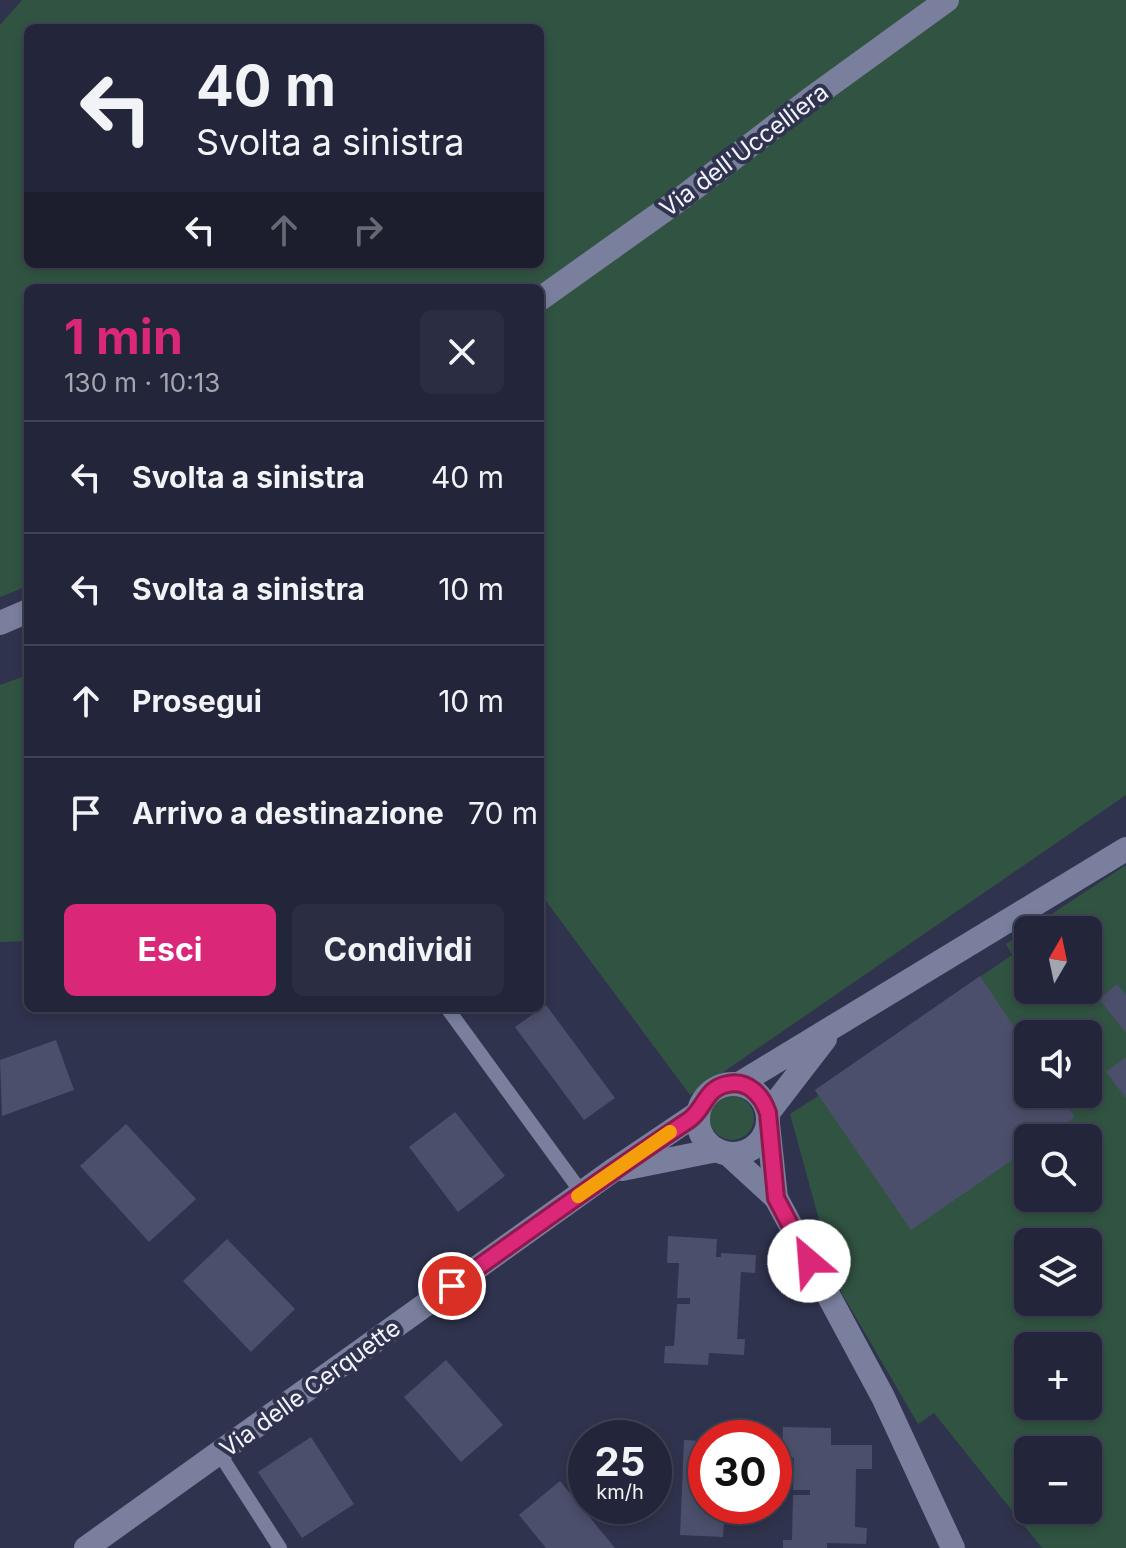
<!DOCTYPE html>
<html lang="it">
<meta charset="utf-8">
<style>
:root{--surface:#23263a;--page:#2b2e42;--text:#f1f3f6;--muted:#a3a5af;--line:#404354;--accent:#db2777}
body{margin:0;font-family:Inter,sans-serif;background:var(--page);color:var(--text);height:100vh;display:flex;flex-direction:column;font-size:30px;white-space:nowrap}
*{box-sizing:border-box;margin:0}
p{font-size:26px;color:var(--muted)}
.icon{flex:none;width:44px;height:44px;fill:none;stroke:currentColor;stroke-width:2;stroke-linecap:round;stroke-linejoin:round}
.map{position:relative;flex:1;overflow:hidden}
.side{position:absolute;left:24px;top:284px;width:520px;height:728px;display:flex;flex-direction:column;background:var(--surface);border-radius:12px;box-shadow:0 4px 12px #0003,0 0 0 2px var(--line)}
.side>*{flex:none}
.banner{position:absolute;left:24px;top:24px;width:520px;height:244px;border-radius:12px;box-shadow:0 4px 12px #0003,0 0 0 2px var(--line);background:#23263a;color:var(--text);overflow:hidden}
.needle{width:52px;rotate:9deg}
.fabs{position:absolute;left:1014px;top:916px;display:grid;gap:16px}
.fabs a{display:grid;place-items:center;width:88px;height:88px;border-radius:12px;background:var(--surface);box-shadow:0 4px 12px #0003,0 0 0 2px var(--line);font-size:40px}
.speed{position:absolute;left:568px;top:1420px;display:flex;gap:16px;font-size:40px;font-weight:700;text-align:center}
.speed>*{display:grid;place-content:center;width:104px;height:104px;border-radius:50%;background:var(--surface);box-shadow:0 4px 12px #0003,0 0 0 2px var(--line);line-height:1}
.speed small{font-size:20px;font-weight:400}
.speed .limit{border:12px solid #d22;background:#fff;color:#111}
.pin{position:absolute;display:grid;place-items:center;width:68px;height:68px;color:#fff;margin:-34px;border:4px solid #fff;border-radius:50%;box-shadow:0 2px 8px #0007}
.me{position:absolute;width:88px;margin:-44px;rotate:333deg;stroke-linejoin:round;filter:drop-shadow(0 0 6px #0008)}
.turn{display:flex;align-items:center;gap:28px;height:168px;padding:0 40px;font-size:36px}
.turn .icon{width:104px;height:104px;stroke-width:2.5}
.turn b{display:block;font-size:56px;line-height:68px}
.lanes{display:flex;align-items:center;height:76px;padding:0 40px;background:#0003;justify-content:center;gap:40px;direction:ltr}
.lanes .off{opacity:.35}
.round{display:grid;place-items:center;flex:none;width:84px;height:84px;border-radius:12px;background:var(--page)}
.overview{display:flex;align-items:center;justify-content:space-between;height:136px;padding:0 40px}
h1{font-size:48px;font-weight:700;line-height:60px;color:var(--accent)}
.cta{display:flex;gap:16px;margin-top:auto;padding:16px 40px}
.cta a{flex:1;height:92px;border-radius:12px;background:var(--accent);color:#fff;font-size:32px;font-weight:700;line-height:92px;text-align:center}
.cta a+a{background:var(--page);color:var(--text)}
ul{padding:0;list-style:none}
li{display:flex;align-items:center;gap:24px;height:112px;padding:0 40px;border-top:2px solid var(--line)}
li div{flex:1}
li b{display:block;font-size:30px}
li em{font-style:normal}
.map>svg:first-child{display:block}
.green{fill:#315442;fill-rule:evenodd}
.building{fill:#4b4f6b}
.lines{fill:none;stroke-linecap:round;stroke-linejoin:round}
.lane{stroke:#7a7f9e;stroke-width:14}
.street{stroke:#7a7f9e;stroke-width:24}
.secondary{stroke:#7a7f9e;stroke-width:24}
.route-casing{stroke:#8e194d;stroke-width:20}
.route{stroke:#db2777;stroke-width:14}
.slow{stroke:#f59e0b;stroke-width:14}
.labels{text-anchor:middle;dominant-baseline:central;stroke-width:8;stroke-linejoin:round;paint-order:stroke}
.street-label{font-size:24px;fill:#f1f2fd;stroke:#2f334d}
</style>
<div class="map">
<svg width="1126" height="1548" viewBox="0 0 1126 1548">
<rect width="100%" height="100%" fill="#2f334d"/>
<g class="green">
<path d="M22 0H1126V795L690 1095 540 893V288H28V586L0 597V25ZM28 28H540V264H28Z"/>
<path d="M28 675V941L0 942V685Z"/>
<path d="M1126 865V1548H1042L934 1413 918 1424 837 1285 790 1114 818 1096 815 1090 1012 955 1006 944ZM1028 930H1088V990H1028ZM1028 1034H1088V1094H1028ZM1028 1138H1088V1198H1028ZM1028 1242H1088V1302H1028ZM1028 1346H1088V1406H1028ZM1028 1450H1088V1510H1028Z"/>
<circle cx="732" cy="1118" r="22"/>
</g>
<g class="building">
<path d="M980 976 1028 1048V1094H1059L1075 1117 1044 1138H1028V1149L911 1230 815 1090Z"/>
<path d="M1117 984 1126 995V1033L1099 999Z"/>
<path d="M546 1005 615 1098 584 1120 515 1027Z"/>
<path d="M56 1040 74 1090 2 1116 0 1060Z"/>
<path d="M1126 1057V1098L1106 1072Z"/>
<path d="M455 1112 505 1176 458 1212 409 1147Z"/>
<path d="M126 1124 196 1199 149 1242 80 1166Z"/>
<path d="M668 1236 717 1239 716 1257H721V1253L756 1255 755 1273 741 1272 737 1339H745L744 1355 709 1353 708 1365 664 1363 665 1346H674L677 1304H690V1298H677L679 1263H667Z"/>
<path d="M227 1239 295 1309 251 1352 183 1281Z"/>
<path d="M446 1360 503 1425 461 1462 404 1397Z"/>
<path d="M783 1427 831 1428V1445H872V1469H856L855 1527 867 1528 866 1544 827 1543V1548H783V1540H792L793 1495H810V1490H793L794 1458 782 1457Z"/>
<path d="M311 1437 354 1504 302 1538 258 1472Z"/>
<path d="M684 1440 706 1441V1506H725L723 1537 680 1535Z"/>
<path d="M560 1481 615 1548H546L519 1515Z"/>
</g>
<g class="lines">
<g class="lane">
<path d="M447 1008 582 1193"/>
<path d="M219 1453 280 1548"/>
</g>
<g class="street">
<path d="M768 1124 776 1198"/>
<path d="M728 1154 776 1198 883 1397 953 1548"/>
</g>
<g class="secondary">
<path d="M540 299 683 197 809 100 947 0"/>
<path d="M0 623 28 611"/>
<circle cx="733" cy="1119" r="35"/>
<path d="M739 1084 1126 849"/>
<path d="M768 1113 825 1039"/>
<path d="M622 1169 717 1150"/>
<path d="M86 1548 612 1171 698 1113"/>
</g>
</g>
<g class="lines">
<g class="route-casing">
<path id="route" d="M452 1286C530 1230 609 1173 689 1120 705 1109 705 1088 728 1084 748 1080 762 1095 768 1113L776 1198 809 1261"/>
</g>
<use href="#route" class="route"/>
<path class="slow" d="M578 1196 670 1132"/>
</g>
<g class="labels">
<g class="street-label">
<text transform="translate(744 150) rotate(-37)">Via dell'Uccelliera</text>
<text transform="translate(310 1388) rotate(-36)">Via delle Cerquette</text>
</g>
</g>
</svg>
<div class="fabs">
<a><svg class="needle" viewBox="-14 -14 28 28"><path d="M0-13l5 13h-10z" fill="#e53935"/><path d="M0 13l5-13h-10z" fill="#a3a5af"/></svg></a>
<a><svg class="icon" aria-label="sound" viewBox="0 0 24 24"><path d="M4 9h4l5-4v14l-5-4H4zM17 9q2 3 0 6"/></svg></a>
<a><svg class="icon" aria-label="search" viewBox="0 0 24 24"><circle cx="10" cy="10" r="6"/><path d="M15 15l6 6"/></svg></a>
<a><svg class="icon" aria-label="layers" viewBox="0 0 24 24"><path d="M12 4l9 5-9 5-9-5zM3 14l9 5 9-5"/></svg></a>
<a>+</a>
<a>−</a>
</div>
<div class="speed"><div>25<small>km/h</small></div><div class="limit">30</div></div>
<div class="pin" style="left:452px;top:1286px;background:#d93025"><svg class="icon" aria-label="arrive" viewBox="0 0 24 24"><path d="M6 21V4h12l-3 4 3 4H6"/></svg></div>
<svg class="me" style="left:809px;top:1261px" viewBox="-20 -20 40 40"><circle r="19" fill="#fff"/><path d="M0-13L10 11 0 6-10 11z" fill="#db2777"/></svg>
<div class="banner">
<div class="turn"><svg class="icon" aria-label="left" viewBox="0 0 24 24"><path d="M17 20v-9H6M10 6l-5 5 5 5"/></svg><div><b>40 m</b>Svolta a sinistra</div></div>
<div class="lanes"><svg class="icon" aria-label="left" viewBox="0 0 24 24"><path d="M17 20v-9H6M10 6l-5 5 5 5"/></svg><svg class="icon off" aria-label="ahead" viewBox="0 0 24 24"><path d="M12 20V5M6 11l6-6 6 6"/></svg><svg class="icon off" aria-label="right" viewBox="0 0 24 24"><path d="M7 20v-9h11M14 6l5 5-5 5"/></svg></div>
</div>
<section class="side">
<div class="overview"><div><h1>1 min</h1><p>130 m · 10:13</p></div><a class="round"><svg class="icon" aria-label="close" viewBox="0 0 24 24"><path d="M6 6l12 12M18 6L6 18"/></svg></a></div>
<ul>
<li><svg class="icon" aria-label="left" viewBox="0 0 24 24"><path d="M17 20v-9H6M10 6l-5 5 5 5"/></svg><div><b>Svolta a sinistra</b></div><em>40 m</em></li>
<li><svg class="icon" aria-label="left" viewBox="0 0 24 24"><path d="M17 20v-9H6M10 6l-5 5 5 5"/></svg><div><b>Svolta a sinistra</b></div><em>10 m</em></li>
<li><svg class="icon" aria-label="ahead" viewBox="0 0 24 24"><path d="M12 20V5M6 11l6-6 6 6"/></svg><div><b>Prosegui</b></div><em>10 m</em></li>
<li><svg class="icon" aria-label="arrive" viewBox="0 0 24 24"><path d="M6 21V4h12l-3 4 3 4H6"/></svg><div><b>Arrivo a destinazione</b></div><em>70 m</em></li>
</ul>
<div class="cta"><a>Esci</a><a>Condividi</a></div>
</section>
</div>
